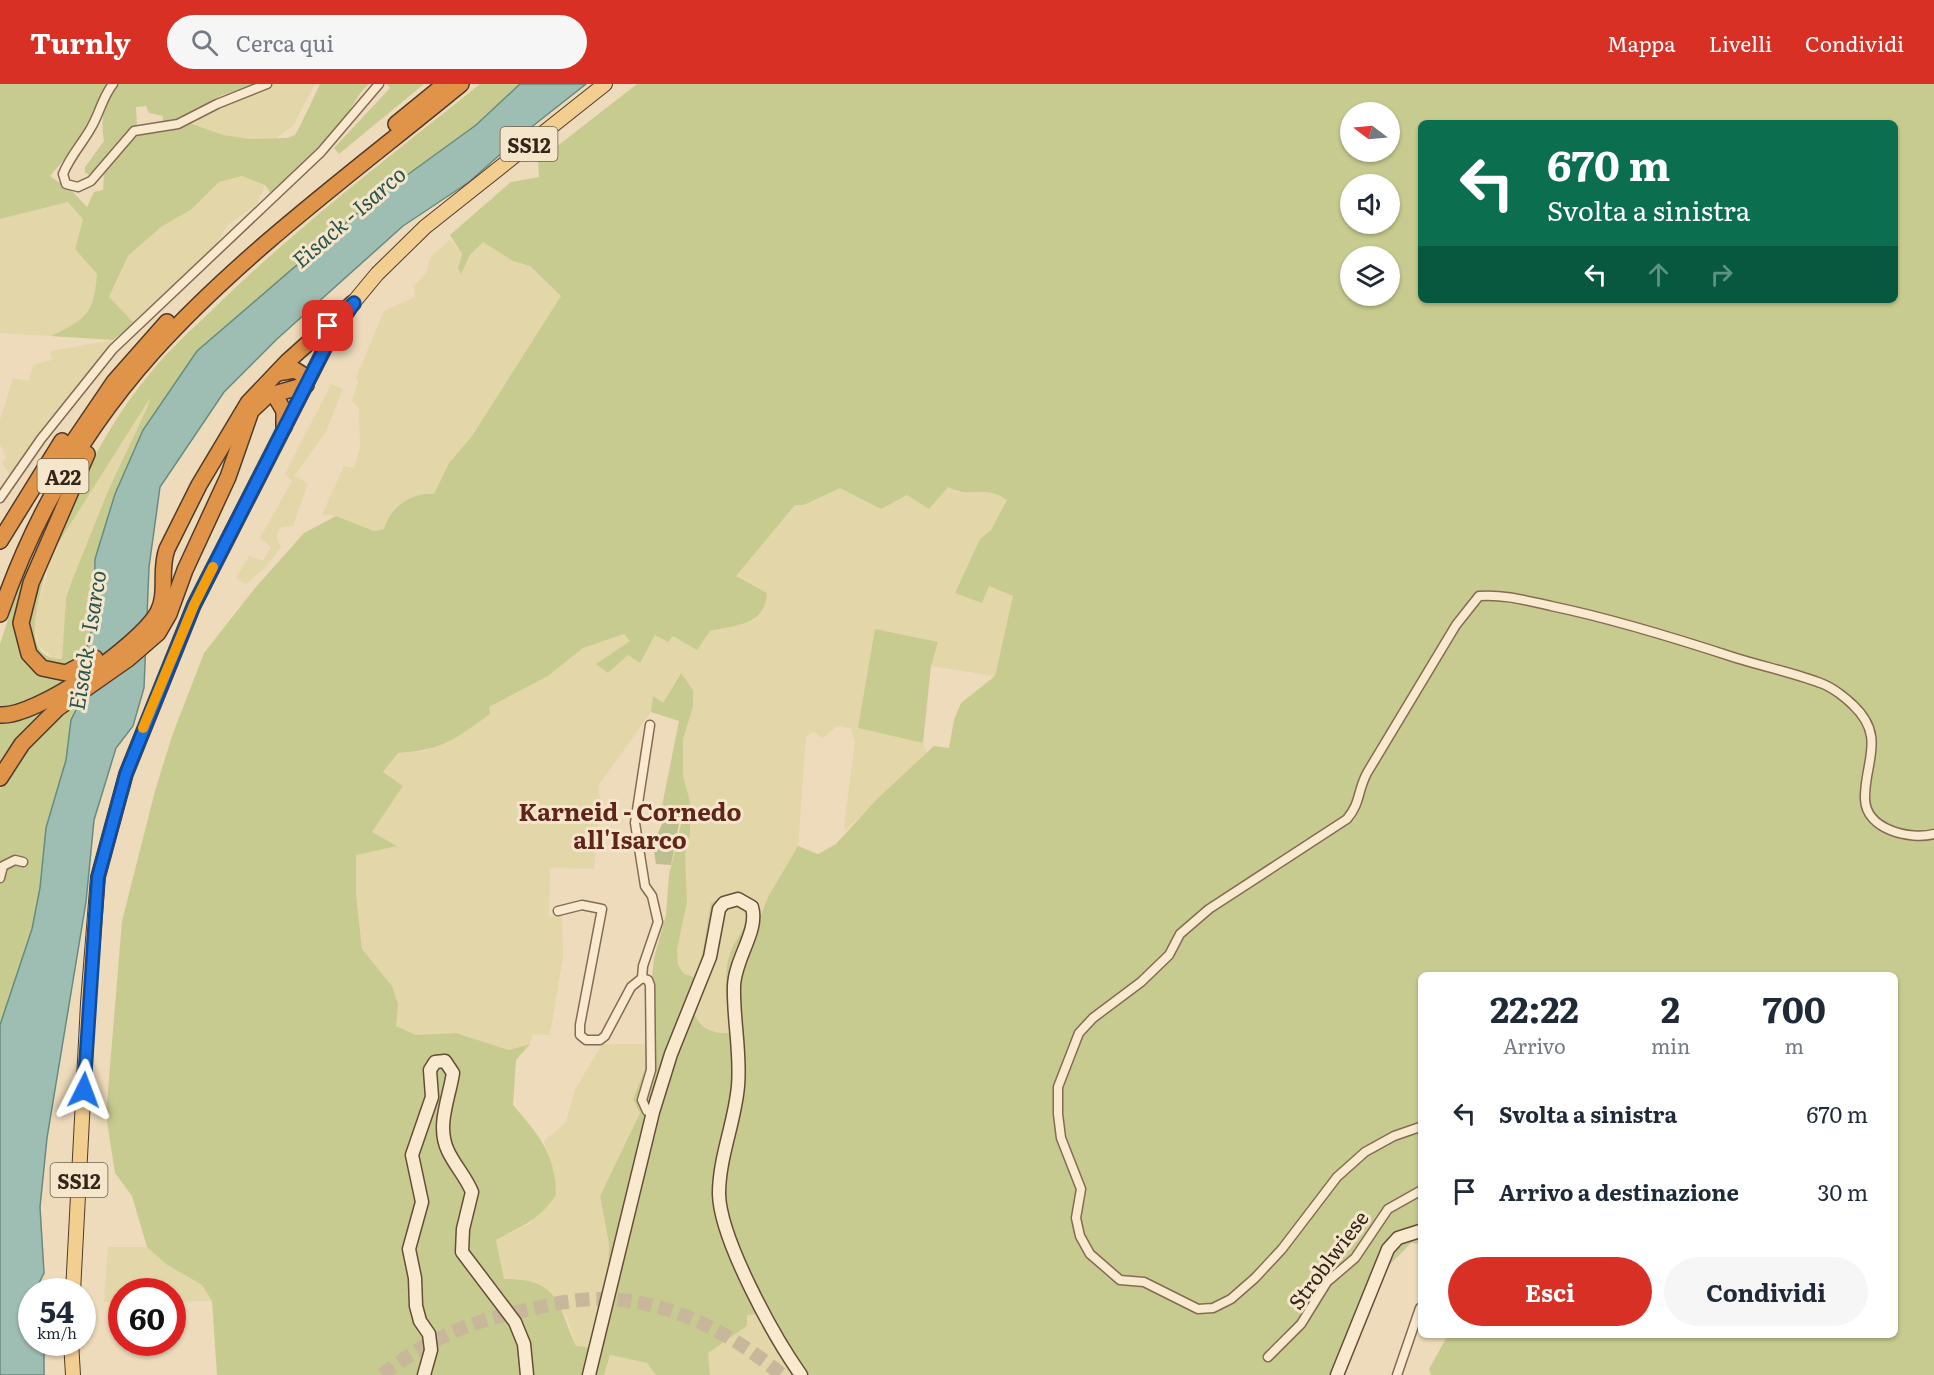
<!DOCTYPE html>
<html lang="it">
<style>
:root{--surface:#fff;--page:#f6f6f7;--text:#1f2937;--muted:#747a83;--accent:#d93025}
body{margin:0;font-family:Literata,serif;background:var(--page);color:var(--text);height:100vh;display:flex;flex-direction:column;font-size:22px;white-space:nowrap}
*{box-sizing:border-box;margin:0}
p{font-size:20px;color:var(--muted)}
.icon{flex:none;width:33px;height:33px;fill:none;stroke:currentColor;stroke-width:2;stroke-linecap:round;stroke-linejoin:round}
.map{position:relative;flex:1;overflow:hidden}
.side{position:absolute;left:1418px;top:888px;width:480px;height:366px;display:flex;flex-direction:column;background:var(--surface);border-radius:9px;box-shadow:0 2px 4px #0004}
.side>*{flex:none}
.hud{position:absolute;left:1418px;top:36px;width:480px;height:183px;border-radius:9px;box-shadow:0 2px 4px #0004;background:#0b6e4f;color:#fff;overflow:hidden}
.needle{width:39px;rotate:286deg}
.tools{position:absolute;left:1340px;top:18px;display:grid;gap:12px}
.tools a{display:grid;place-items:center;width:60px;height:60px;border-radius:50%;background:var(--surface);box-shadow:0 2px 4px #0004;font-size:30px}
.speed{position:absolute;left:18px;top:1194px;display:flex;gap:12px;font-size:30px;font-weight:700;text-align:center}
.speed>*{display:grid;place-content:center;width:78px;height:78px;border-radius:50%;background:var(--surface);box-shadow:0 2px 4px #0004;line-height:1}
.speed small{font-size:15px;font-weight:400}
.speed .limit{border:9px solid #d22;background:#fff;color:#111}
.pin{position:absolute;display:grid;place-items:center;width:51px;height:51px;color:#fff;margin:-26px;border-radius:12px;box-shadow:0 3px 9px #0006}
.me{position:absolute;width:66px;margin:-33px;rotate:3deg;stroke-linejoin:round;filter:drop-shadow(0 0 4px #0008)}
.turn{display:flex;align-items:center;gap:21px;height:126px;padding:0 30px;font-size:27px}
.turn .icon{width:78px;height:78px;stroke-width:2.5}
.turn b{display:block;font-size:42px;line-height:51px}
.lanes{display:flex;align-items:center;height:57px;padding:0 30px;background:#0003;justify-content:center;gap:30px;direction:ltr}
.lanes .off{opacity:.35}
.eta{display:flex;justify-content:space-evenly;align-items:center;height:102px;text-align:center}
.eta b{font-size:36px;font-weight:700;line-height:42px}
.button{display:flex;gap:12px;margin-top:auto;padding:12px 30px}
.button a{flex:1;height:69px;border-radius:36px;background:var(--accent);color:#fff;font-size:24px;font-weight:700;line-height:69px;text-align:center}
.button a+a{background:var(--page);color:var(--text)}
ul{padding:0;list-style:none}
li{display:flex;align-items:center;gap:18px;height:78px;padding:0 30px}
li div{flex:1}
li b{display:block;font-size:22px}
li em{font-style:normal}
header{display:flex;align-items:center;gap:36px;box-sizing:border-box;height:84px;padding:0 30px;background:var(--accent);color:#fff}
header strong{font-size:28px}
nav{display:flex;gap:33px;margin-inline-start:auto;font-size:21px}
.search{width:420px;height:54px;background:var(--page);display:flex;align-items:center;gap:15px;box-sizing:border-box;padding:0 21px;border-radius:33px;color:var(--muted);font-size:22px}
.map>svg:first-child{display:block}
.farmland{fill:#e3d6a9}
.green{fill:#c8cb90;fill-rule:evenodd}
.cemetery{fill:#bcbf90}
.water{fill:#9fbeb3;stroke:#678b80;stroke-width:1.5}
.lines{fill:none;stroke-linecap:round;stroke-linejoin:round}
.primary-tunnel{stroke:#c9b79b;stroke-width:14;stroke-dasharray:14 7;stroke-linecap:butt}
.street-casing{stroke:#856b55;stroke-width:11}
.secondary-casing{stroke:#664d39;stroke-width:15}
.primary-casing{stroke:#523a2a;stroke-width:16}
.highway-casing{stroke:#523a2a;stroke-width:18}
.street{stroke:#f9e9ce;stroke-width:8}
.secondary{stroke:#f9e9ce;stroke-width:12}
.primary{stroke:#f3ce91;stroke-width:14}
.highway{stroke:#e09449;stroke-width:15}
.route-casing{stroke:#114b97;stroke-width:15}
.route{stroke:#1a73e8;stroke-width:10}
.slow{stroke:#f59e0b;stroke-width:10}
.labels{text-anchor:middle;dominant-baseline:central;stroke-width:6;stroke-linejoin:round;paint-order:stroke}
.shield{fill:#f5e6cb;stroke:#6d5f4f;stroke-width:1.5}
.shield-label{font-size:20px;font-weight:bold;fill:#33251a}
.street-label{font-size:21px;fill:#33251a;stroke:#f5e6cb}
.water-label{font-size:22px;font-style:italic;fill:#29544e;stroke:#f5e6cb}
.quarter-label{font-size:24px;font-weight:bold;fill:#60241a;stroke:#f5e6cb}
</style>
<header>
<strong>Turnly</strong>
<div class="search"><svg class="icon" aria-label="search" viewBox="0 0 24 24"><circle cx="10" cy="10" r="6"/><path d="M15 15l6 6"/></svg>Cerca qui</div>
<nav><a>Mappa</a><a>Livelli</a><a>Condividi</a></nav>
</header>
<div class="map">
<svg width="1934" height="1291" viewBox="0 0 1934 1291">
<rect width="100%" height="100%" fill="#eedbbb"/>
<g class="farmland">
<path d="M269 0H315L293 42 275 55H250L223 51 187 38Z"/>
<path d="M242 92 265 101 257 120 228 141 212 166 134 239 109 214 128 172 161 143 192 125 219 98Z"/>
<path d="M69 118 83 134 75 165 97 190 96 213 82 237 51 252 0 249V135Z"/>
<path d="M450 155 462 170 458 184 461 189 470 172 482 157 513 177 530 182 561 212 472 352 449 379 434 410 384 445 374 447 336 432 322 430 344 382 354 384 360 364 359 324 352 317 358 298 356 294 384 227 415 213 414 202 426 189 430 174Z"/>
<path d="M113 256 107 269 12 394 2 379 6 373 0 360V336L13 294 29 297 33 281 52 276 50 267Z"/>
<path d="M331 300 343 305 326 348 294 392 308 399 293 442 281 443 276 453 281 463 267 482 246 500 236 494 249 472 263 477 271 463 260 454 292 397 285 390Z"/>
<path d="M150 312 147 324 108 407 73 494 66 514 62 576 54 575 39 562 35 545 36 525 47 492V477Z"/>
<path d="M840 403 881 425 907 411 948 403 956 408 996 407 1008 416 991 446 980 455 989 502 1013 512 995 592 931 582 938 559 858 644 923 659 927 669 845 747 844 741 855 658 851 644 837 642 823 654 813 648 806 653 798 762 768 813 761 832 757 822 737 809 706 841 707 856 695 893 684 891 678 881 677 865 685 771 690 750V719L683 691V655L693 623 680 589 663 619 653 613 651 628 598 702 600 715 594 785 550 784 549 833 562 828 563 873 550 951 533 950 530 960 509 966 456 949 416 951 396 942 392 902 362 865 356 810V771L396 761 372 748 403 702 383 689 398 669 426 667 489 623 548 592 583 564 623 549 630 557 629 571 640 578 655 551 710 547 755 536 735 492 795 421H805Z"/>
<path d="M734 822 748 829 746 841 732 864 725 895 731 950 713 948 696 937 693 926 725 825Z"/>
<path d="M602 960H645V985L633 1015 640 1029 600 1112 609 1160 608 1186 588 1263H576L566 1231 520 1195 504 1196 496 1155 531 1139 554 1088 544 1057 566 1038 575 1006Z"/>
<path d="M108 1163H147L166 1180 202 1201 212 1217 173 1218 172 1208H122L121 1218H104Z"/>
<path d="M757 1230 795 1291H710L707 1269 747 1242V1231Z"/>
<path d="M610 1271 647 1279 656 1291H604Z"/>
</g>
<g class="green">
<path d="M0 0H108L73 65 50 92 74 109 87 123 94 108 103 106 104 89 136 51 187 38 223 51 250 55 287 54 295 51 300 42 320 0H369C356 11 353 24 342 37 320 63 295 85 272 111L265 101 242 92 219 98 192 125 161 143 128 172 109 213 134 239 113 256 51 252C86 235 94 230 97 190L75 165 83 135 68 118 0 135Z"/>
<path d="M117 0H257L222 11 176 38 162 40 163 32 149 29 146 22 136 23 137 41C123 45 104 78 92 91L85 89V83L104 57C100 37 104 17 117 0Z"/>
<path d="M387 0H424L339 70 334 64 390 4Z"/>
<path d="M480 0H520L476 41 370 118 197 267 143 346 115 410 95 475 92 545 83 577C74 581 68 586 58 585 36 582 26 561 26 541 27 508 46 473 60 443 85 388 112 334 152 287 169 266 190 247 209 229 293 146 388 74 480 0ZM150 314 147 324 108 407 73 494 66 514 62 575C12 575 46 501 47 477Z"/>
<path d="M637 0H1934V1291H1431L1429 1285 1448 1251H1894V891H1420V1160L1411 1159 1378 1193 1331 1291H795L756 1230 747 1231V1242L708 1269 710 1291H656L647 1279 610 1271 604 1291H217L212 1217 202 1201 166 1180 147 1163 132 1112 115 1089 106 1031 122 837 155 707 172 652 204 569 255 504 304 449 336 432 374 447 384 445C390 423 412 408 434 410L449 379 472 352 561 212 530 182 513 177 483 158 470 171 461 190 458 184 462 170 450 151 511 98 539 93 538 77ZM1350 28H1389V68H1350ZM1420 39H1894V216H1420ZM1350 100H1389V140H1350ZM1350 172H1389V212H1350ZM948 403C969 415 986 400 1007 416L991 446 980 455 955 509 982 519 989 502 1013 512 995 592 961 619 954 636 949 664 934 662 876 716 836 760 818 770 798 762 768 813 761 831C748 805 735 805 711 819 705 845 706 869 694 893L684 890 678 881 677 865 687 818 685 771 690 750V718L683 691V655L693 623V606L681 589 663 619 653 612 651 628 679 637 662 722 684 727 669 791 666 831 654 874 645 960V985L633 1015 640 1029 600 1112 609 1160 608 1186 588 1263 576 1262C558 1222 560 1194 504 1195L496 1156C524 1140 536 1139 556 1111 556 1070 538 1050 513 1021L516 976 530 960 509 966 456 949 416 951 396 942 398 920 392 902 362 865 356 810V771L397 762 372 748 403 702 383 688 398 669C443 666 455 655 490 630L489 623 548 592 583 564 624 550 630 557 596 580 608 589 628 571 640 579 655 551 668 558 673 552 697 566 710 547C736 541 765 542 767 509L736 492 795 421H804L840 404 881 425 907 411 929 425ZM734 822 748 830C746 843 738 852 732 864 721 891 727 921 731 949 712 950 699 945 693 926L725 825Z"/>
<path d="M63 407 26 500 23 570 72 592C51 611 27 622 0 625V560L19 502Z"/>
<path d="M875 545 938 558 931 582 923 659 858 644Z"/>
<path d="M83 612 71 636 66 676 46 744 40 804 32 845 0 941V705C24 664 46 642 83 612Z"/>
<path d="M58 616 0 684V637Z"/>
</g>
<path class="cemetery" d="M662 726 681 729 671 781 656 780 653 760 663 738 659 736Z"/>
<path class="water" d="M520 0H586L529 45 469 98 403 142 277 255 224 308 160 403 149 483 144 604 133 642 116 664 94 736 86 818 47 1054 40 1123 44 1189 35 1207 32 1208 31 1214 32 1258 42 1259 44 1262V1291H0V941L32 845 40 804 46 744 66 676 71 636 83 612V577L92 545 94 522 95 475 115 410 143 346 197 267 370 118 476 41Z"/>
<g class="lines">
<path class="primary-tunnel" d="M382 1291C431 1253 470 1237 531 1225 553 1220 576 1215 599 1215 666 1214 732 1249 782 1291"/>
<g class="street-casing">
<g id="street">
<path d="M113 0C103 12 100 28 92 42 83 59 70 72 63 90L66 100 78 103 91 97 134 47 178 40 217 20 267 0"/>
<path d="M0 414 41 355 113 265 321 68 379 0"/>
<path d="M0 794 3 782 15 776 23 778"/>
<path d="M558 827 582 821 602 825 580 941V951L586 956H600L605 952 631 903 642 894"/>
<path d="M642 894 643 882 658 838 652 812 645 802 635 739 650 641"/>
<path d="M642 894 648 896 650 901 651 986 642 1016 647 1027 653 1028"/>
<path d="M1420 1043 1394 1052 1365 1068 1337 1093 1282 1165 1255 1194 1231 1215 1213 1224 1198 1225 1144 1198 1120 1196 1090 1170 1080 1152 1076 1134 1081 1105 1061 1054 1058 1030V1003L1079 949 1093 934 1141 898 1169 871 1180 850 1209 825 1347 735C1361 718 1357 708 1367 689L1456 541 1479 512C1504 510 1528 517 1551 522 1614 535 1675 554 1736 574 1765 583 1795 589 1823 600 1833 604 1846 614 1853 621 1887 653 1864 679 1865 715 1866 746 1910 756 1934 750"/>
<path d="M1268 1273 1301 1240 1327 1198 1355 1174 1388 1125 1420 1107"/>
<path d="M1397 1291 1420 1224"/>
</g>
</g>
<g class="secondary-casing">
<g id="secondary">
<path d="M424 1291 431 1266 429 1250 420 1237 416 1222 415 1194 409 1165 422 1118 412 1071 432 1013 430 986 435 978 445 977 453 989C449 1015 436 1042 448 1067 455 1082 466 1093 472 1108L463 1145 462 1168 515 1238 524 1260 527 1291"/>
<path d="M589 1291 653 1028 671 970 710 873 719 825 724 819 738 815 752 823C759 847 735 874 734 902 733 935 741 968 738 1002 735 1038 719 1073 719 1110 720 1155 774 1253 801 1291"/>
<path d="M1337 1291 1388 1165 1398 1154 1420 1147"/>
</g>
</g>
<g class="primary-casing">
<g id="primary">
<path d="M73 1208 88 919 98 793 126 690 194 521 327 260 353 219 377 190 425 143 605 0"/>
<path d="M71 1258 73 1291"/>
</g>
</g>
<g class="highway-casing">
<g id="highway">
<path d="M396 40 445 0"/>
<path d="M274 310 284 327V343"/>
<path d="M87 370 31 499 21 539 29 570 42 584 66 589 95 574"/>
<path d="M63 373 114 298 167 238"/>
<path d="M0 457 62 357"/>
<path d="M0 530C33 434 85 344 153 268 241 170 359 84 461 0"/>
<path d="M0 631C36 634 141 560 158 528 168 509 159 486 167 465L199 401 248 319 288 277 353 219"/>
<path d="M0 694 22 660 58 624 128 575 158 549 169 530 185 486 228 393 251 327 267 312 306 301 303 291 295 286 277 289"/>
</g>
</g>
<use href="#street" class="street"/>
<use href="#secondary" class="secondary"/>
<use href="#primary" class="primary"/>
<use href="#highway" class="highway"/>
</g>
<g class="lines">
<g class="route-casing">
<path id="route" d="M84 1006 98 793 126 690 194 521 327 260 354 219 328 242"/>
</g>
<use href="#route" class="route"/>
<path class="slow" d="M143 644 194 521 213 483"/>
</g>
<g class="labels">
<g class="shield">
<rect x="500.5" y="43" width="57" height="34" rx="4.5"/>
<rect x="37.5" y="375" width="51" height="34" rx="4.5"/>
<rect x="50.5" y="1079" width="57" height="34" rx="4.5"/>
</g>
<g class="shield-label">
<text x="529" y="60">SS12</text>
<text x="63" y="392">A22</text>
<text x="79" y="1096">SS12</text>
</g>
<g class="street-label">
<text transform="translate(1327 1175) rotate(-53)">Stroblwiese</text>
</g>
<g class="water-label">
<text transform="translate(348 132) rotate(-41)">Eisack - Isarco</text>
<text transform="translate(86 556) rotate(-81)">Eisack - Isarco</text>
</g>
<g class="quarter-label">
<text x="630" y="726">Karneid - Cornedo<tspan x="630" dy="28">all'Isarco</tspan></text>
</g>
</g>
</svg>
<div class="tools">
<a><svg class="needle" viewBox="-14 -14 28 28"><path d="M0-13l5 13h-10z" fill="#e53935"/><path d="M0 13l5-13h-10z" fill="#747a83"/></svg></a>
<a><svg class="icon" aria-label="sound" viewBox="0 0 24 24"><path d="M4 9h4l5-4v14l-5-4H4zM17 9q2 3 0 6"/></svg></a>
<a><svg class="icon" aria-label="layers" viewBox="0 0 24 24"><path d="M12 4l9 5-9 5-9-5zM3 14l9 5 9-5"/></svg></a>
</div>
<div class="speed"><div>54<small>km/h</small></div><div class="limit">60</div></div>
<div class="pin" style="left:328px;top:242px;background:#d93025"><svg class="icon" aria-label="arrive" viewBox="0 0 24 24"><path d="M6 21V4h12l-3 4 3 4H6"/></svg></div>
<svg class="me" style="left:84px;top:1006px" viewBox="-20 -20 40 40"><path d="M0-17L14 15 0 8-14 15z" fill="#1a73e8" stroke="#fff" stroke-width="4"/></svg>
<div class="hud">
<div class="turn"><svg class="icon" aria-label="left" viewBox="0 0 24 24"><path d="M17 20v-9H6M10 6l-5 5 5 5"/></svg><div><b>670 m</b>Svolta a sinistra</div></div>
<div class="lanes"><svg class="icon" aria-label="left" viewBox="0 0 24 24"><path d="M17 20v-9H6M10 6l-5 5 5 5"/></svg><svg class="icon off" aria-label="ahead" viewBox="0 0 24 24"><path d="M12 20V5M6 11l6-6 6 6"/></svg><svg class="icon off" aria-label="right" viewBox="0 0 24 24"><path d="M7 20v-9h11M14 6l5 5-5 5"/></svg></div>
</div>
<section class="side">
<div class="eta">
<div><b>22:22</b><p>Arrivo</p></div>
<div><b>2</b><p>min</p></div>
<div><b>700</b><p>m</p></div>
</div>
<ul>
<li><svg class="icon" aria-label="left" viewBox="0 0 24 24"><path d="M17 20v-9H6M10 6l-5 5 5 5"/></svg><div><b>Svolta a sinistra</b></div><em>670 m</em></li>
<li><svg class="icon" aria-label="arrive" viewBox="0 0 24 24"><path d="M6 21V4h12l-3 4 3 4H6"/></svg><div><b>Arrivo a destinazione</b></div><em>30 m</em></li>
</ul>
<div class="button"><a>Esci</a><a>Condividi</a></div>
</section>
</div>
